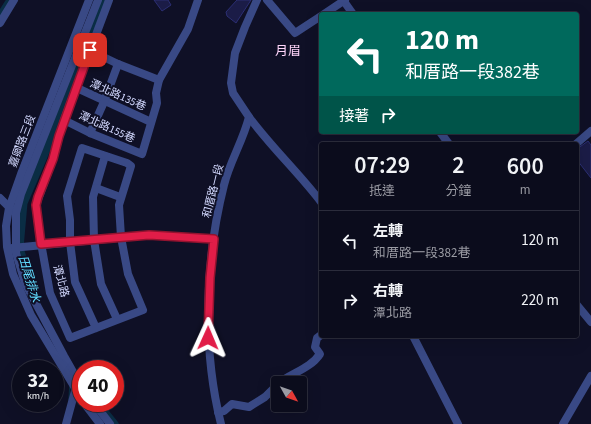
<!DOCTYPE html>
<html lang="zh-TW">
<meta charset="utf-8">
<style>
:root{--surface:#0b0c1c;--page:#141525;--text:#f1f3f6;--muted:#9a9ba3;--line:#2b2c3b}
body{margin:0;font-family:"Source Sans 3","Noto Sans TC",sans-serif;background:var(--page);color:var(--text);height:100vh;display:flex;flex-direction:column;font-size:15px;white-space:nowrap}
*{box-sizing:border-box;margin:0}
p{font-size:13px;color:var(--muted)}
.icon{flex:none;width:22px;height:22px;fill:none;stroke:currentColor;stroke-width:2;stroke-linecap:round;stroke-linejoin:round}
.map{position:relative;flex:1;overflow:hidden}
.panel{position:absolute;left:319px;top:142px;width:260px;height:196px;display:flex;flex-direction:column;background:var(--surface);border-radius:4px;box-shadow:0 4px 16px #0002,0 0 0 1px var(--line)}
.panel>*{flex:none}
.top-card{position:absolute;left:319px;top:12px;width:260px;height:122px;border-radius:4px;box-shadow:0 4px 16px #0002,0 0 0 1px var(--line);background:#00695c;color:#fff;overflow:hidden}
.needle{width:26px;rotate:130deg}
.buttons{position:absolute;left:271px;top:376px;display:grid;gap:8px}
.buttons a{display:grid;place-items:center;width:36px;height:36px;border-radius:4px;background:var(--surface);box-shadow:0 4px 16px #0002,0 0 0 1px var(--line);font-size:20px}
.speed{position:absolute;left:12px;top:360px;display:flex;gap:8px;font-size:20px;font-weight:700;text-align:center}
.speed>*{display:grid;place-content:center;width:52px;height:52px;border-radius:50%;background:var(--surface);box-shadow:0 4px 16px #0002,0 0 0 1px var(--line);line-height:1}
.speed small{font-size:10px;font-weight:400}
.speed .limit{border:6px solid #d22;background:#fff;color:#111}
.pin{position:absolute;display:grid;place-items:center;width:34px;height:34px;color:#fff;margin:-17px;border-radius:8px;box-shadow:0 2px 6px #0006}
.me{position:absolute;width:44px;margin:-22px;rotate:1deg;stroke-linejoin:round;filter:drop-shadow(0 0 3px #0008)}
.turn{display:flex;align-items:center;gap:14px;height:84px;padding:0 20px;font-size:18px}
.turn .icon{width:52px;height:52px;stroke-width:2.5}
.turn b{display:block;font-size:28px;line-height:34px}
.then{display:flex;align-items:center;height:38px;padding:0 20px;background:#0003;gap:8px;font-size:15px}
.eta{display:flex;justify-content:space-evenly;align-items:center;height:68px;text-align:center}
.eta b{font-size:24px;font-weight:600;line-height:28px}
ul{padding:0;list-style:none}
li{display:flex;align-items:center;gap:12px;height:60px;padding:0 20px;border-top:1px solid var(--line)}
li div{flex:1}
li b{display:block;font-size:15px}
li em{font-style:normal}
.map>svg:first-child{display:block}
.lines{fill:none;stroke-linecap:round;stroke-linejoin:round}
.stream{stroke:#0a2d44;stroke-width:1.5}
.canal{stroke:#0a2d44;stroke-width:5.5}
.river{stroke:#0a2d44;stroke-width:9}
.building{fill:#1b1c47;stroke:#2c2f73}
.minor{stroke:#394985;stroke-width:8}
.route-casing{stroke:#92132f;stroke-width:10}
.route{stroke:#e11d48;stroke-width:7}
.labels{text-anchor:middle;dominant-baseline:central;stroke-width:4;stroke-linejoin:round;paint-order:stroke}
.street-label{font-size:11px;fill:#d3d9ff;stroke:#0f1026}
.water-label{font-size:12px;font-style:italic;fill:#61dcff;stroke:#0f1026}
.quarter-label{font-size:13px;fill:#ffd5fa;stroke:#0f1026}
</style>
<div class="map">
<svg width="591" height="424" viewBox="0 0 591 424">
<rect width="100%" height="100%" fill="#0f1026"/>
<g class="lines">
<path class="stream" d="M69 400 70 385"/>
<g class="canal">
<path d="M0 14 9 0"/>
<path d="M99 403 116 424"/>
</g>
<path class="river" d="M34 296 19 248 23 203 42 159 104 0"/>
</g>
<g class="building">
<path d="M154 0H168L171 5 162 11Z"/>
<path d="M237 0H251L236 23 227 16 226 12Z"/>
<path d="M588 141 591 145V178L577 160V149Z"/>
</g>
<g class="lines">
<g class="minor">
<path d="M267 0 295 33 321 16"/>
<path d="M343 0 353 14"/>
<path d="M324 14 345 0"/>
<path d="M0 23 14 0"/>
<path d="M89 50 118 64 159 80"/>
<path d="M77 88 151 122"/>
<path d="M249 117C271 147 299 173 321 202"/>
<path d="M64 120 90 133 142 154 157 103 156 93 159 80 188 29 198 0"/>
<path d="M440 132 449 144"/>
<path d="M90 133 104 102 118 64"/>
<path d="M576 144 591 131"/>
<path d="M105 156 93 197 94 240 101 284 117 319"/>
<path d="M96 188 120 197"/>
<path d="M0 198 12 210"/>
<path d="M12 248 149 235 214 239"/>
<path d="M577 305 591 322"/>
<path d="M96 328 75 282 70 242V220L67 196 82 148 127 163 131 166 119 205 121 237 128 274 143 310 70 338 50 293 39 232 36 205 53 159 64 120 109 0"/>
<path d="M413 336 458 424"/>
<path d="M279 383C292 373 311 368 320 354L315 347 317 338 321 335"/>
<path d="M81 386 64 356 25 283 16 253V213L21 194 98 0"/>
<path d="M81 398 31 315 13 274 7 247 6 226 9 208 21 174 89 0"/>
<path d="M84 403 100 424"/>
<path d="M94 403 110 424"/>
<path d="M218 412 224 411 232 404 249 407 265 397 278 384"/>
<path d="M66 424 75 391 78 389"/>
<path d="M221 424C202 349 205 260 224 185 230 161 243 141 249 117L233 93 231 83 235 53 245 27 257 0"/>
<path d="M563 424 591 376"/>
</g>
</g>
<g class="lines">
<g class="route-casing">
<path id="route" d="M90 50 59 136 53 159 38 197 36 205 41 244 149 235 214 239 210 278 208 338"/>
</g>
<use href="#route" class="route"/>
</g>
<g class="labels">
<g class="street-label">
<text transform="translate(118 95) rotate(24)">潭北路135巷</text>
<text transform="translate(107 127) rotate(24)">潭北路155巷</text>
<text transform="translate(22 141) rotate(-69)">嘉卿路三段</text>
<text transform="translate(213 191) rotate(-76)">和厝路一段</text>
<text transform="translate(61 281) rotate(75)">潭北路</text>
</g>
<g class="water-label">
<text transform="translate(29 279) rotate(73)">田尾排水</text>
</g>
<g class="quarter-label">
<text x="288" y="51">月眉</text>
</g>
</g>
</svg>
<div class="buttons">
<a><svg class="needle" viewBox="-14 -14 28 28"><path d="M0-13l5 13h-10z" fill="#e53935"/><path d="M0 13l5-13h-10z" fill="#9a9ba3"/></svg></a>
</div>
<div class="speed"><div>32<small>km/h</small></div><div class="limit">40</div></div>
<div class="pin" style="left:90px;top:50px;background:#d93025"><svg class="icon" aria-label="arrive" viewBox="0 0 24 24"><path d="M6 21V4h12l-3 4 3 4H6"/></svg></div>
<svg class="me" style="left:208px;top:338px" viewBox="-20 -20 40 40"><path d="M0-17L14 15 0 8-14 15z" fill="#e11d48" stroke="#fff" stroke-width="4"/></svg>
<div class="top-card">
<div class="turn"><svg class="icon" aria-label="left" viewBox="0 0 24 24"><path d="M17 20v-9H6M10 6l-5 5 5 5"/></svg><div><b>120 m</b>和厝路一段382巷</div></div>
<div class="then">接著<svg class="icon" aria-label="right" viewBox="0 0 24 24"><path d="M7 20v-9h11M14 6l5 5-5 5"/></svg></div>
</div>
<section class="panel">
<div class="eta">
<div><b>07:29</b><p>抵達</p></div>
<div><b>2</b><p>分鐘</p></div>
<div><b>600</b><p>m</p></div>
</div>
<ul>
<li><svg class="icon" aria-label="left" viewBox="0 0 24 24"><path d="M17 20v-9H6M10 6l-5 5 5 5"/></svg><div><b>左轉</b><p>和厝路一段382巷</p></div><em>120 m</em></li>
<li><svg class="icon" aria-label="right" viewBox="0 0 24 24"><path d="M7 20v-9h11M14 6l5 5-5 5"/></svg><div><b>右轉</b><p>潭北路</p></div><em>220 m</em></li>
</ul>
</section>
</div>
